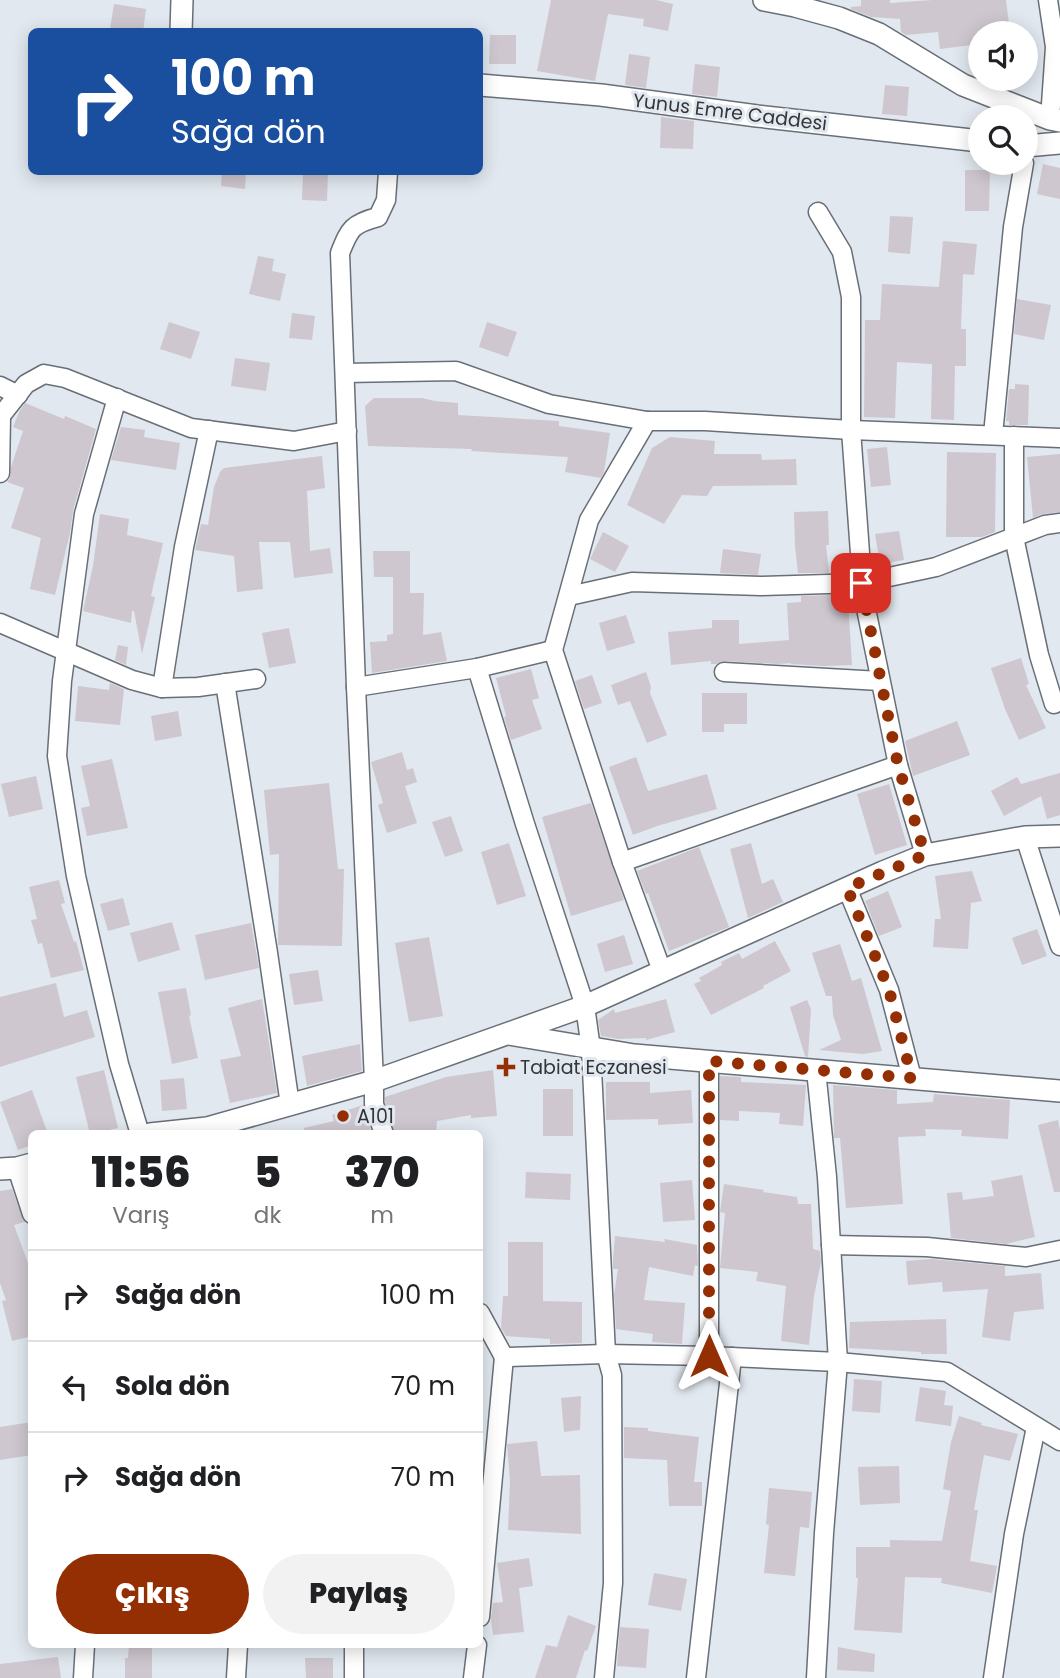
<!DOCTYPE html>
<html lang="tr">
<meta charset="utf-8">
<style>
:root{--surface:#fff;--page:#f2f2f2;--text:#202124;--muted:#757577;--line:#e0e0e0;--accent:#942e03}
body{margin:0;font-family:Poppins,sans-serif;background:var(--page);color:var(--text);height:100vh;display:flex;flex-direction:column;font-size:26px;white-space:nowrap}
*{box-sizing:border-box;margin:0}
p{font-size:23px;color:var(--muted)}
.icon{flex:none;width:38px;height:38px;fill:none;stroke:currentColor;stroke-width:2;stroke-linecap:round;stroke-linejoin:round}
.map{position:relative;flex:1;overflow:hidden}
.details{position:absolute;left:28px;top:1130px;width:455px;height:518px;display:flex;flex-direction:column;background:var(--surface);border-radius:10px;box-shadow:0 4px 18px #0003}
.details>*{flex:none}
.banner{position:absolute;left:28px;top:28px;width:455px;height:147px;border-radius:10px;box-shadow:0 4px 18px #0003;background:#1a4fa0;color:#fff;overflow:hidden}
.controls{position:absolute;left:968px;top:21px;display:grid;gap:14px}
.controls a{display:grid;place-items:center;width:70px;height:70px;border-radius:50%;background:var(--surface);box-shadow:0 4px 18px #0003;font-size:35px}
.pin{position:absolute;display:grid;place-items:center;width:60px;height:60px;color:#fff;margin:-30px;border-radius:14px;box-shadow:0 4px 10px #0006}
.me{position:absolute;width:77px;margin:-38px;rotate:0deg;stroke-linejoin:round;filter:drop-shadow(0 0 5px #0008)}
.turn{display:flex;align-items:center;gap:24px;height:147px;padding:0 28px;font-size:32px}
.turn .icon{width:91px;height:91px;stroke-width:2.5}
.turn b{display:block;font-size:49px;line-height:60px}
.eta{display:flex;justify-content:space-evenly;align-items:center;height:119px;text-align:center}
.eta b{font-size:42px;font-weight:800;line-height:49px}
.cta{display:flex;gap:14px;margin-top:auto;padding:14px 28px}
.cta a{flex:1;height:80px;border-radius:42px;background:var(--accent);color:#fff;font-size:28px;font-weight:800;line-height:80px;text-align:center}
.cta a+a{background:var(--page);color:var(--text)}
ul{padding:0;list-style:none}
li{display:flex;align-items:center;gap:21px;height:91px;padding:0 28px;border-top:2px solid var(--line)}
li div{flex:1}
li b{display:block;font-size:26px}
li em{font-style:normal}
.map>svg:first-child{display:block}
.building{fill:#cec7cf}
.lines{fill:none;stroke-linecap:round;stroke-linejoin:round}
.minor-casing{stroke:#696f76;stroke-width:21}
.tertiary-casing{stroke:#696f76;stroke-width:24}
.minor{stroke:#fff;stroke-width:18}
.tertiary{stroke:#fff;stroke-width:21}
.route{stroke:#942e03;stroke-width:12;stroke-dasharray:0 21.6}
.poi-dot{fill:#942e03;stroke:#e1e8ef;stroke-width:2.5}
.labels{text-anchor:middle;dominant-baseline:central;stroke-width:6;stroke-linejoin:round;paint-order:stroke}
.street-label{font-size:19px;fill:#333639;stroke:#e1e8ef}
.poi-label{font-size:19px;fill:#333639;stroke:#e1e8ef;text-anchor:start}
</style>
<div class="map">
<svg width="1060" height="1678" viewBox="0 0 1060 1678">
<rect width="100%" height="100%" fill="#e1e8ef"/>
<g class="building">
<path d="M551 0H656L673 4 668 31 643 26 644 19 608 14 595 81 537 71Z"/>
<path d="M861 0H890V3L932 0H1006L1010 33H980V44L940 49 938 32 906 35 901 32 900 19 871 17 851 9V7L861 6Z"/>
<path d="M114 4 146 9 143 32H129L110 29Z"/>
<path d="M490 35H516V64H489Z"/>
<path d="M629 54 650 57 646 88 625 85Z"/>
<path d="M695 64 720 67 717 97 692 94Z"/>
<path d="M885 85 909 87 907 116 882 114Z"/>
<path d="M661 117 694 121 693 149 660 148Z"/>
<path d="M1043 164 1060 168V199L1037 194Z"/>
<path d="M965 170H990L989 211H965Z"/>
<path d="M222 172H246L245 189 221 186Z"/>
<path d="M303 172H328L327 201 302 200Z"/>
<path d="M890 216 913 217 910 254 888 252Z"/>
<path d="M943 241 977 244 974 275 963 274 961 329H966V366H955L954 420 931 419 932 364 897 362 895 418 864 417 865 320H880L882 284 939 287Z"/>
<path d="M258 256 274 259 272 271 286 274 280 301 249 294Z"/>
<path d="M1017 299 1051 305 1044 340 1014 334Z"/>
<path d="M292 313 315 316 312 340 289 338Z"/>
<path d="M169 322 200 332 191 359 160 349Z"/>
<path d="M487 322 517 332 508 357 479 347Z"/>
<path d="M235 358 270 363 266 391 231 386Z"/>
<path d="M1015 384 1029 385 1028 425H1009V421H1006L1009 389H1015Z"/>
<path d="M374 398H422L435 401 458 403V415L559 421V426L610 433 604 472 601 478 565 472 568 457 471 451 472 449 368 446 365 406Z"/>
<path d="M25 403 64 419 65 416 96 429 73 511 70 533 55 595 30 589 41 538 11 528 24 488 7 482 10 478 11 467 23 431 13 427 20 410Z"/>
<path d="M121 427 145 430 144 437 180 443 176 470 111 460Z"/>
<path d="M670 437 715 441 714 454H761L762 460 796 459 797 485 713 486 707 496 682 495 664 524 627 505 652 448Z"/>
<path d="M887 447 891 485 871 487 867 449Z"/>
<path d="M947 452 996 453 995 532 982 537H946Z"/>
<path d="M1060 454V512L1043 514 1033 518 1027 457Z"/>
<path d="M322 456 325 488 307 491 310 551 330 548 333 573 294 578 290 542H259L263 589 237 592 234 556 195 550 201 524 208 525 214 487 220 472 224 468Z"/>
<path d="M828 511 829 545H826L829 573H798L795 546 794 512Z"/>
<path d="M100 514 129 519 127 535 163 543 151 596 155 597 142 654 134 611H132L131 623 83 611 93 566Z"/>
<path d="M899 531 904 560 880 564 875 534Z"/>
<path d="M603 532 629 546 615 572 590 559Z"/>
<path d="M723 549 761 554 758 575 720 573Z"/>
<path d="M373 551H410V593H424L423 635 441 632 447 661 372 673 370 642 387 641V635L393 634V577H374Z"/>
<path d="M831 595V600L848 599 852 665 823 666 791 664 790 663 779 664 725 661 716 664H711V661L671 665 668 632 712 628V620H739V644L789 640 787 603 801 602V596Z"/>
<path d="M626 615 635 643 607 651 599 623Z"/>
<path d="M289 628 296 663 269 668 262 633Z"/>
<path d="M118 645 128 647 126 665 115 660Z"/>
<path d="M1021 658 1029 684 1026 685 1046 728 1019 740 1005 709 991 668Z"/>
<path d="M531 669 539 698 532 700 542 729 511 740 504 717 506 716 496 678Z"/>
<path d="M646 672 651 687 650 693 667 735 647 743 630 701 618 705 611 685Z"/>
<path d="M592 675 602 703 584 709 575 681Z"/>
<path d="M110 683 124 689 120 725 75 721 78 686 109 690Z"/>
<path d="M702 693H747V724H724V732H702Z"/>
<path d="M178 711 182 736 155 741 151 716Z"/>
<path d="M957 721 970 755 913 776 905 741Z"/>
<path d="M402 752 407 770 413 768 417 782 405 786 417 823 387 833 378 805 383 803 371 762Z"/>
<path d="M636 757 648 791 707 774 717 809 657 826 633 835 609 767Z"/>
<path d="M112 759 128 828 87 836 81 808 90 806 81 766Z"/>
<path d="M1060 773V815L1047 819 1041 796 1004 816 991 791 1017 777 1021 784Z"/>
<path d="M36 776 43 809 9 817 1 784Z"/>
<path d="M329 783 338 869H344L342 946 278 945 279 854 270 855 264 790Z"/>
<path d="M889 784 907 845 875 855 857 794Z"/>
<path d="M591 803 624 900 571 916 542 817Z"/>
<path d="M451 816 463 851 445 857 432 822Z"/>
<path d="M509 843 526 896 497 905 481 852Z"/>
<path d="M751 843 762 884 773 879 783 902 748 918 730 849Z"/>
<path d="M699 847 729 927 669 951 648 893 646 894 637 871Z"/>
<path d="M972 871 982 901 971 903 968 949 933 947 935 919H941L935 876Z"/>
<path d="M59 880 65 903 61 904 74 942 76 941 84 970 51 978 42 943 38 944 31 920 37 919 29 887Z"/>
<path d="M888 891 902 927 879 936 865 901Z"/>
<path d="M123 898 130 925 108 931 100 904Z"/>
<path d="M172 922 180 950 138 962 130 933Z"/>
<path d="M251 923 259 968 205 980 195 935Z"/>
<path d="M1037 929 1047 956 1022 965 1012 938Z"/>
<path d="M624 935 633 964 605 972 597 944Z"/>
<path d="M429 937 443 1016 409 1022 395 943Z"/>
<path d="M775 941 791 971 763 986 764 988 711 1015 694 984 701 981 699 978 722 965 721 962 739 953 742 959Z"/>
<path d="M840 944 852 981 861 978 882 1051 863 1054 819 1050 841 1040 833 1015 832 996H826L812 953Z"/>
<path d="M318 970 323 1001 294 1005 289 974Z"/>
<path d="M56 983 64 1017 87 1010 95 1037 0 1067V997Z"/>
<path d="M186 988 191 1015 189 1016 198 1058 172 1064 158 992Z"/>
<path d="M262 999 277 1093 230 1103 220 1060 241 1056 228 1008Z"/>
<path d="M666 999 675 1032 646 1040V1038L619 1039 601 1036 598 1020 614 1009 615 1013Z"/>
<path d="M807 1000 811 1009 808 1057 805 1056 790 1007Z"/>
<path d="M360 1044 362 1071 307 1086 302 1056Z"/>
<path d="M104 1070 118 1128 90 1134 76 1077Z"/>
<path d="M493 1070 497 1116 471 1118V1115L437 1121 436 1134H395L385 1102V1097L446 1077Z"/>
<path d="M720 1076 741 1077V1082L806 1085 803 1126 779 1124 780 1113 739 1111V1121L720 1120Z"/>
<path d="M184 1078 187 1109 162 1111 160 1080Z"/>
<path d="M606 1082H650V1093L691 1090 693 1123 658 1125V1119L606 1120Z"/>
<path d="M833 1085 897 1090V1104L933 1102 934 1094 1010 1100 1008 1139 961 1136 962 1130 925 1129 926 1136 898 1137 903 1204 846 1208 840 1138H834Z"/>
<rect x="543" y="1089" width="30" height="47"/>
<path d="M32 1090 48 1134H32V1145L18 1150 0 1102Z"/>
<path d="M363 1105 372 1134H304V1128L334 1121 332 1115Z"/>
<path d="M1058 1120 1060 1130V1192H1054L1038 1125Z"/>
<path d="M526 1172 571 1174 570 1200 525 1198Z"/>
<path d="M1022 1175 1035 1237 1006 1244 951 1238 947 1193 962 1192 963 1200 994 1196 991 1181Z"/>
<path d="M692 1180 695 1220 663 1222 660 1183Z"/>
<path d="M724 1184 764 1190 763 1192 797 1197 798 1204H811L813 1249 820 1251 821 1262 814 1296 809 1345 781 1341 786 1286 756 1281 758 1272 720 1268 725 1213 720 1212Z"/>
<path d="M12 1189 24 1222 14 1225 32 1274V1336L12 1341 2 1301 6 1300 0 1283V1191Z"/>
<path d="M615 1236 665 1242 664 1239 697 1245 698 1266 695 1265 693 1276 649 1267 644 1300 685 1303 682 1344 652 1342 653 1334 616 1329 614 1295 618 1269H613V1259Z"/>
<path d="M508 1242H543V1301L582 1302V1343L550 1344V1339L506 1336 501 1328 503 1296H508Z"/>
<path d="M932 1259 1005 1266V1276L1041 1273 1044 1309 1014 1312 1010 1341 982 1337 988 1289 943 1292 942 1282 908 1285 906 1261Z"/>
<path d="M946 1319 947 1354H921V1352L849 1348 850 1322Z"/>
<path d="M854 1379 882 1381 880 1413 852 1411Z"/>
<path d="M920 1387 946 1391 944 1405 953 1406 951 1426 915 1421Z"/>
<path d="M581 1396 580 1430 564 1432 561 1398Z"/>
<path d="M959 1416 982 1423 981 1425 1018 1434 1010 1461 984 1455 974 1510H978L970 1561 997 1566 992 1593 941 1583 942 1578 905 1577 902 1633 854 1630 858 1578H856V1547H890V1540L942 1541 951 1491 943 1489 951 1442Z"/>
<path d="M32 1422V1455L0 1460V1427Z"/>
<path d="M624 1427 648 1428V1431L699 1437 694 1482H702V1506H669L667 1460 624 1458Z"/>
<path d="M537 1441 541 1476 580 1475 581 1534 508 1530 510 1481 507 1444Z"/>
<path d="M899 1466 900 1503 860 1505 858 1467Z"/>
<path d="M769 1488 812 1492 809 1528 800 1527 795 1576 764 1573 769 1525 766 1524Z"/>
<path d="M529 1558 533 1586 519 1588 524 1632 493 1635 491 1619 493 1603 503 1602 497 1563Z"/>
<path d="M654 1573 687 1579 681 1611 648 1605Z"/>
<path d="M568 1615 596 1626 587 1651 585 1650 576 1678H535L546 1645 557 1647Z"/>
<path d="M620 1627 649 1629 646 1668 617 1666Z"/>
<path d="M129 1645H152V1678H125V1658H128Z"/>
<path d="M838 1647 875 1654 874 1672 837 1670Z"/>
<path d="M58 1657 61 1678H0V1664Z"/>
<path d="M305 1658H333V1678H306Z"/>
</g>
<g class="lines">
<g class="minor-casing">
<g id="minor">
<path d="M1048 0 1055 47 1050 119"/>
<path d="M818 212 842 252 851 297V430L863 594 898 765 925 855"/>
<path d="M345 373 456 371 549 404 647 421H705L851 430 1060 438"/>
<path d="M0 386 18 395"/>
<path d="M117 398 84 514 62 681 57 756 76 876 119 1064 140 1134"/>
<path d="M0 417 26 384 44 374 65 378 191 428 294 441 347 431"/>
<path d="M647 421 589 520 553 650 622 862 662 971"/>
<path d="M993 435 1013 227 1024 163"/>
<path d="M1014 436V537L1039 655 1054 704"/>
<path d="M0 473 1 417"/>
<path d="M569 596 632 582 761 586 861 583 936 567 1045 525 1060 523"/>
<path d="M0 623 132 680 162 688 198 687 256 679"/>
<path d="M477 668 525 824 585 1006 591 1049 606 1354 612 1375 613 1583 604 1678"/>
<path d="M724 672 880 681"/>
<path d="M225 683 268 953 290 1105"/>
<path d="M356 687 477 668 553 650"/>
<path d="M162 688 184 547 209 430"/>
<path d="M1025 837 1060 946"/>
<path d="M622 862 898 765"/>
<path d="M847 888 889 990 912 1078"/>
<path d="M709 1061V1356"/>
<path d="M384 1134 374 1104V1081L356 687 340 253C350 228 352 224 378 217L386 200 388 172"/>
<path d="M17 1168 32 1214"/>
<path d="M831 1245 927 1247 1026 1257 1060 1250"/>
<path d="M480 1313 504 1357 606 1354 709 1356 838 1362 947 1372 1060 1441"/>
<path d="M480 1617 504 1357"/>
<path d="M354 1645V1678"/>
<path d="M83 1678 85 1645"/>
<path d="M236 1678 238 1645"/>
<path d="M473 1678 477 1645"/>
<path d="M696 1678 732 1357"/>
<path d="M816 1678 824 1533 838 1362 827 1177 816 1070"/>
<path d="M993 1678 1014 1534 1036 1427"/>
</g>
</g>
<g class="tertiary-casing">
<g id="tertiary">
<path d="M764 0 795 6 839 18 879 34 963 85 1050 119 1060 121"/>
<path d="M181 32 182 0"/>
<path d="M480 85 601 95 757 116 980 141"/>
<path d="M1026 146 1060 143"/>
<path d="M509 1034 634 1055 1060 1091"/>
<path d="M150 1134 207 1128 374 1081 585 1006 883 872 925 855 1025 837 1060 836"/>
<path d="M0 1169 17 1168 32 1164"/>
</g>
</g>
<use href="#minor" class="minor"/>
<use href="#tertiary" class="tertiary"/>
</g>
<g class="lines">
<path class="route" d="M709 1356V1061L912 1078 889 990 847 888 925 855 898 765 861 583"/>
</g>
<g class="poi-dot">
<path d="M502.5 1056.5h7v7h7v7h-7v7h-7v-7h-7v-7h7z"/>
<circle cx="343" cy="1116" r="7"/>
</g>
<g class="labels">
<g class="street-label">
<text transform="translate(730 112) rotate(7)">Yunus Emre Caddesi</text>
</g>
<g class="poi-label">
<text x="520" y="1067">Tabiat Eczanesi</text>
<text x="357" y="1116">A101</text>
</g>
</g>
</svg>
<div class="controls">
<a><svg class="icon" aria-label="sound" viewBox="0 0 24 24"><path d="M4 9h4l5-4v14l-5-4H4zM17 9q2 3 0 6"/></svg></a>
<a><svg class="icon" aria-label="search" viewBox="0 0 24 24"><circle cx="10" cy="10" r="6"/><path d="M15 15l6 6"/></svg></a>
</div>
<div class="pin" style="left:861px;top:583px;background:#d93025"><svg class="icon" aria-label="arrive" viewBox="0 0 24 24"><path d="M6 21V4h12l-3 4 3 4H6"/></svg></div>
<svg class="me" style="left:709px;top:1356px" viewBox="-20 -20 40 40"><path d="M0-17L14 15 0 8-14 15z" fill="#942e03" stroke="#fff" stroke-width="4"/></svg>
<div class="banner">
<div class="turn"><svg class="icon" aria-label="right" viewBox="0 0 24 24"><path d="M7 20v-9h11M14 6l5 5-5 5"/></svg><div><b>100 m</b>Sağa dön</div></div>
</div>
<section class="details">
<div class="eta">
<div><b>11:56</b><p>Varış</p></div>
<div><b>5</b><p>dk</p></div>
<div><b>370</b><p>m</p></div>
</div>
<ul>
<li><svg class="icon" aria-label="right" viewBox="0 0 24 24"><path d="M7 20v-9h11M14 6l5 5-5 5"/></svg><div><b>Sağa dön</b></div><em>100 m</em></li>
<li><svg class="icon" aria-label="left" viewBox="0 0 24 24"><path d="M17 20v-9H6M10 6l-5 5 5 5"/></svg><div><b>Sola dön</b></div><em>70 m</em></li>
<li><svg class="icon" aria-label="right" viewBox="0 0 24 24"><path d="M7 20v-9h11M14 6l5 5-5 5"/></svg><div><b>Sağa dön</b></div><em>70 m</em></li>
</ul>
<div class="cta"><a>Çıkış</a><a>Paylaş</a></div>
</section>
</div>
